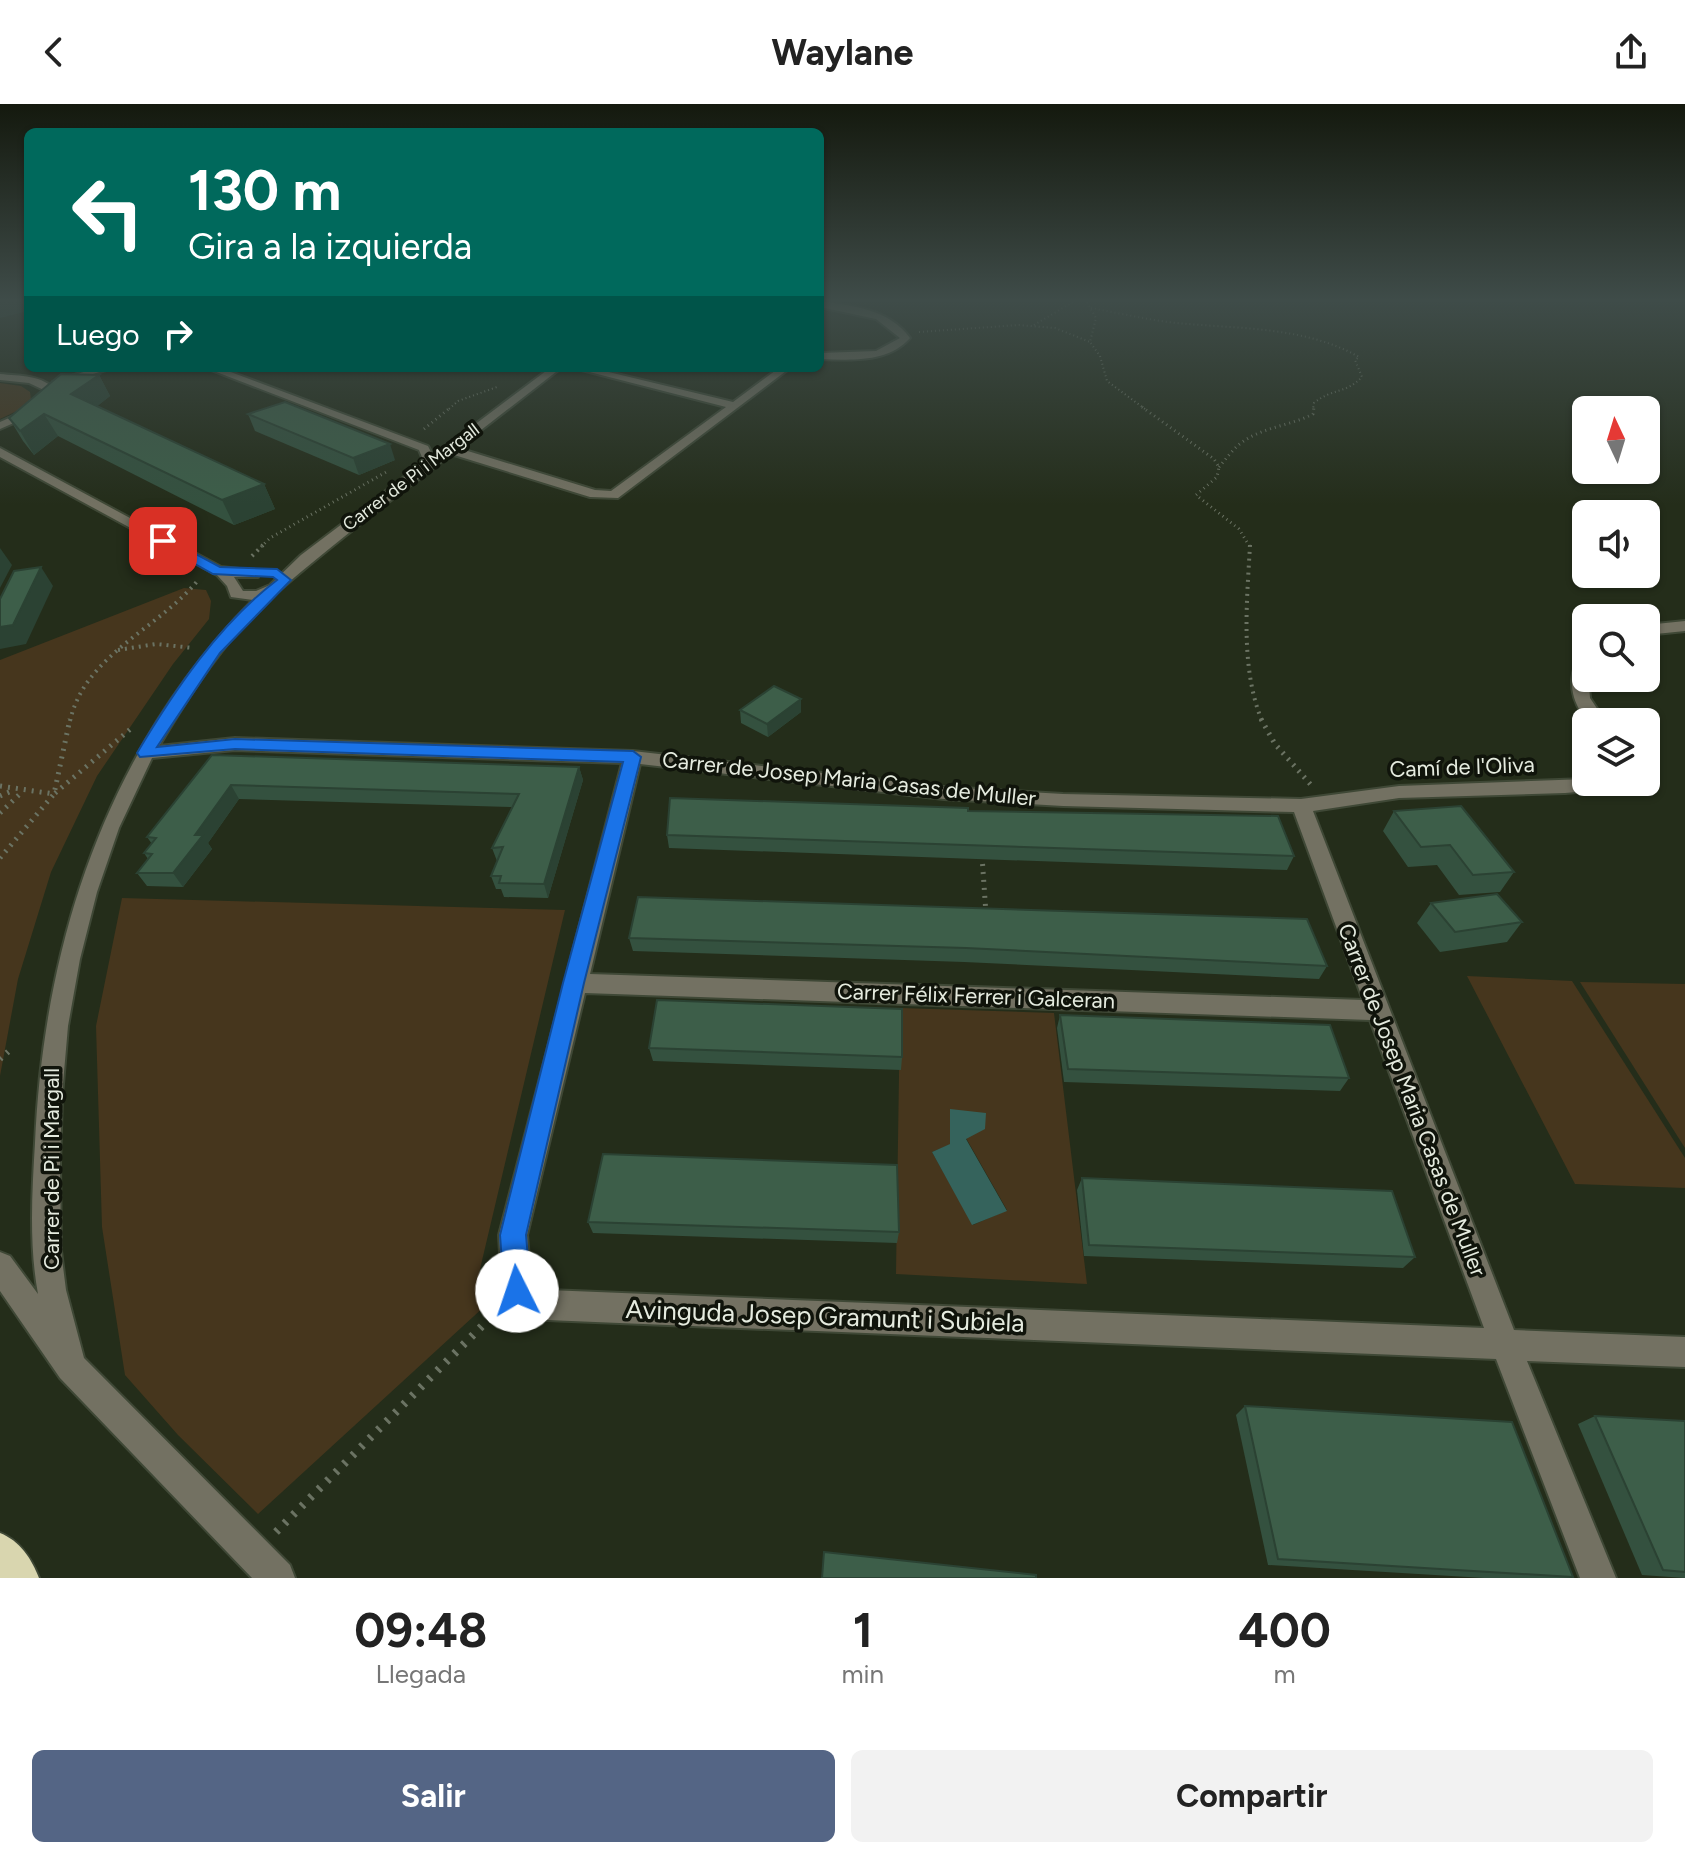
<!DOCTYPE html>
<html lang="es">
<meta charset="utf-8">
<style>
:root{--surface:#fff;--page:#f2f2f2;--text:#222;--muted:#767676;--accent:#546585}
body{margin:0;font-family:Figtree,sans-serif;background:var(--page);color:var(--text);height:100vh;display:flex;flex-direction:column;font-size:30px;white-space:nowrap}
*{box-sizing:border-box;margin:0}
p{font-size:26px;color:var(--muted)}
.icon{flex:none;width:44px;height:44px;fill:none;stroke:currentColor;stroke-width:2;stroke-linecap:round;stroke-linejoin:round}
.map{position:relative;height:1474px;overflow:hidden}
.drawer{display:flex;flex-direction:column;background:var(--surface);flex:1}
.drawer>*{flex:none}
.hud{position:absolute;left:24px;top:24px;width:800px;height:244px;border-radius:12px;box-shadow:0 2px 6px #0004;background:#00695c;color:#fff;overflow:hidden}
.needle{width:52px;rotate:356deg}
.fabs{position:absolute;left:1572px;top:292px;display:grid;gap:16px}
.fabs a{display:grid;place-items:center;width:88px;height:88px;border-radius:12px;background:var(--surface);box-shadow:0 2px 6px #0004;font-size:40px}
.pin{position:absolute;display:grid;place-items:center;width:68px;height:68px;color:#fff;margin:-34px;border-radius:16px;box-shadow:0 4px 12px #0006}
.me{position:absolute;width:88px;margin:-44px;rotate:356deg;stroke-linejoin:round;filter:drop-shadow(0 0 6px #0008)}
.turn{display:flex;align-items:center;gap:28px;height:168px;padding:0 32px;font-size:36px}
.turn .icon{width:104px;height:104px;stroke-width:2.5}
.turn b{display:block;font-size:56px;line-height:68px}
.then{display:flex;align-items:center;height:76px;padding:0 32px;background:#0003;gap:16px;font-size:30px}
.eta{display:flex;justify-content:space-evenly;align-items:center;height:136px;text-align:center}
.eta b{font-size:48px;font-weight:700;line-height:56px}
.button{display:flex;gap:16px;margin-top:auto;padding:16px 32px}
.button a{flex:1;height:92px;border-radius:12px;background:var(--accent);color:#fff;font-size:32px;font-weight:700;line-height:92px;text-align:center}
.button a+a{background:var(--page);color:var(--text)}
header{display:flex;justify-content:space-between;align-items:center;height:104px;padding:0 32px;background:var(--surface);font-size:36px;font-weight:700}
.map>svg:first-child{display:block}
.green{fill:#46361d;fill-rule:evenodd}
.water{fill:#35635c}
.lines{fill:none;stroke-linecap:round;stroke-linejoin:round}
.minor-casing{stroke:#3f4836;stroke-width:4}
.highway-casing{stroke:#3f4836;stroke-width:4}
.path-far5{stroke:#6b7363;stroke-width:2;stroke-dasharray:1 3;stroke-linecap:butt}
.path-far4{stroke:#6b7363;stroke-width:3;stroke-dasharray:1 4;stroke-linecap:butt}
.path-far3{stroke:#6b7363;stroke-width:4;stroke-dasharray:2 5;stroke-linecap:butt}
.path-far2{stroke:#6b7363;stroke-width:5;stroke-dasharray:2 6;stroke-linecap:butt}
.path-far1{stroke:#6b7363;stroke-width:6;stroke-dasharray:2 7;stroke-linecap:butt}
.path{stroke:#6b7363;stroke-width:8;stroke-dasharray:3 9;stroke-linecap:butt}
.minor{fill:#737162;fill-rule:evenodd}
.highway{fill:#d9d6af;fill-rule:evenodd}
.wall{fill:#34513f}
.shaded-wall{fill:#2b4233}
.building{fill:#3d5e49;stroke:#2b4233;stroke-width:2}
.route{fill:#1a73e8;stroke:#114b97;stroke-width:2}
.labels{text-anchor:middle;dominant-baseline:central;stroke-width:7;stroke-linejoin:round;paint-order:stroke}
.far-street-label{font-size:18px;fill:#e5ebdf;stroke:#10140b}
.street-label{font-size:22px;fill:#e5ebdf;stroke:#10140b}
.near-street-label{font-size:26px;fill:#e5ebdf;stroke:#10140b}
</style>
<header><svg class="icon" aria-label="back" viewBox="0 0 24 24"><path d="M15 5l-7 7 7 7"/></svg>Waylane<svg class="icon" aria-label="share" viewBox="0 0 24 24"><path d="M12 15V3M7 8l5-5 5 5M5 13v7h14v-7"/></svg></header>
<div class="map">
<svg width="1685" height="1474" viewBox="0 0 1685 1474">
<rect width="100%" height="100%" fill="#242d1a"/>
<g class="green">
<path d="M0 279 21 282 30 288 31 295 23 304 0 315Z"/>
<path d="M184 484 206 486 211 497 209 515 173 560 97 672 51 768 18 875 0 972V556Z"/>
<path d="M122 794 565 806 476 1182 486 1201 258 1410 178 1331 125 1271 102 1123 96 922Z"/>
<path d="M1467 872 1572 877 1685 1054V1084L1575 1080Z"/>
<path d="M1580 878 1685 880V1044Z"/>
<path d="M900 904 1054 909 1087 1180 896 1170ZM966 1034 1007 1106 973 1121 932 1048Z"/>
</g>
<path class="water" d="M950 1005 986 1009 985 1025 966 1035 1007 1107 972 1121 932 1048 950 1040Z"/>
<g class="lines">
<g class="minor-casing">
<g id="minor">
<path d="M820 197C853 202 889 205 910 234 888 259 851 256 820 255V249L876 247 900 234 876 215 820 203Z"/>
<path d="M96 264H112L58 281 53 278Z"/>
<path d="M206 264H220L428 342 433 352 550 264H561L458 344 595 386 611 387 726 303 574 264H592L733 298 779 264H790L618 394 590 393 451 350C391 396 330 442 274 491 227 532 191 588 159 642L235 634 633 647 944 683 1063 690 1301 695 1399 682 1586 675V678H1633L1624 684 1565 689 1399 694 1313 707 1514 1226 1685 1233V1263L1527 1257 1616 1474H1580L1496 1255 547 1216 507 1197 502 1187 499 1131 622 659 235 646 152 654 119 724 97 788 80 855 68 922 62 991 60 1060 61 1147 66 1186 84 1254 290 1461 295 1474H252L60 1274 0 1187V1148L10 1152 38 1190C29 1141 32 1089 35 1039 44 836 108 643 253 496L231 493 227 482 217 471 0 353V344L221 463 258 467V473H234L243 487H256L270 481 301 451 424 358 419 346ZM640 660 944 695 1063 702 1294 708 1363 896 590 870ZM585 889 1370 916 1484 1224 548 1186 531 1178 527 1131Z"/>
<path d="M0 270C19 272 44 271 56 287L41 307 0 325V318L34 303 46 287 29 279 0 276Z"/>
<path d="M1685 517V527L1646 531V521Z"/>
<path d="M1586 548 1590 594 1606 618H1588C1570 596 1567 575 1580 550Z"/>
</g>
</g>
<g class="highway-casing">
<path id="highway" d="M0 1429C20 1437 31 1454 39 1474H0Z"/>
</g>
<g class="path-far5">
<path d="M1085 195 1096 214 1090 238 1100 252 1107 277 1145 305"/>
<path d="M1091 204C1119 209 1148 216 1177 219 1237 225 1305 222 1359 253L1355 256 1362 273C1346 290 1332 284 1314 299L1313 305"/>
<path d="M1034 221 1078 195"/>
<path d="M919 228 1019 221 1055 224 1090 238"/>
<path d="M449 305 458 297 497 283"/>
</g>
<g class="path-far4">
<path d="M1142 303 1214 355 1219 363 1217 373 1196 391 1239 425 1250 443"/>
<path d="M424 325 451 303"/>
<path d="M1219 363C1226 355 1233 345 1241 339 1262 323 1290 322 1313 310L1314 303"/>
<path d="M261 443 270 434 388 367"/>
</g>
<g class="path-far3">
<path d="M1250 441C1247 498 1240 563 1262 617"/>
<path d="M252 452 263 441"/>
<path d="M118 546 156 540 193 544"/>
<path d="M70 617C85 550 159 525 199 475"/>
</g>
<g class="path-far2">
<path d="M1261 615 1275 640 1312 682"/>
<path d="M0 682 54 690 134 622"/>
<path d="M0 692 14 686"/>
<path d="M0 709 22 688"/>
<path d="M982 752 986 810"/>
<path d="M0 754 54 690 70 615"/>
</g>
<path class="path-far1" d="M0 955 11 945"/>
<path class="path" d="M276 1428 498 1206"/>
<use href="#minor" class="minor"/>
<use href="#highway" class="highway"/>
</g>
<g class="wall">
<path d="M99 271 110 292 97 302 264 380 275 405 234 421 58 332 34 351 23 337 9 314Z"/>
<path d="M248 310 395 356 359 371 255 327Z"/>
<path d="M801 595V608L768 633 741 619 740 606Z"/>
<path d="M212 651 579 663 583 676 548 794 504 793 501 785H496L491 772 497 757 492 744 512 703 239 695 208 739 212 745 183 783 147 782 137 769 148 755 144 749 152 740 147 733Z"/>
<path d="M968 707 1294 752 1287 766 669 744 667 731Z"/>
<path d="M1394 707 1514 768 1500 788 1459 791 1437 761 1408 763 1383 727Z"/>
<path d="M638 793 1327 862 1319 875 964 858 633 847 629 834Z"/>
<path d="M1431 799 1522 818 1507 838 1440 848 1417 819Z"/>
<path d="M1060 911 1349 974 1340 987 1064 978 1057 924Z"/>
<path d="M649 944 902 953 901 966 653 957Z"/>
<path d="M1082 1074 1415 1153 1403 1164 1084 1152 1077 1086Z"/>
<path d="M588 1118 899 1128 897 1139 593 1129Z"/>
<path d="M1245 1302 1573 1473 1569 1474H1484L1268 1461 1236 1311Z"/>
<path d="M1595 1312 1685 1317V1474L1642 1471 1578 1320Z"/>
</g>
<g class="shaded-wall">
<path d="M0 195H28V207L0 214Z"/>
<path d="M99 271 110 292 84 313 71 290Z"/>
<path d="M44 310 58 332 34 351 20 327Z"/>
<path d="M390 340 395 356 359 371 353 354Z"/>
<path d="M264 380 275 405 234 421 222 396Z"/>
<path d="M0 444 12 461 0 484Z"/>
<path d="M41 463 53 482 26 540 0 545V523Z"/>
<path d="M801 595V608L768 633 767 620Z"/>
<path d="M579 663 583 676 548 794 544 780Z"/>
<path d="M231 681 239 695 208 739 212 745 183 783 173 769 195 731Z"/>
</g>
<g class="building">
<path d="M61 270 99 271 71 290 264 380 222 396 44 310 20 327 9 314Z"/>
<path d="M285 298 390 340 353 354 248 310Z"/>
<path d="M41 463 13 521 0 523V495L14 467Z"/>
<path d="M774 582 801 595 767 620 740 606Z"/>
<path d="M212 651 579 663 544 780 499 779 501 772H491L503 743 492 744 519 690 231 681 195 731H203L173 769H137L152 750 144 749 156 734 147 733Z"/>
<path d="M670 694 968 704V707L1278 712 1294 752 667 731Z"/>
<path d="M1461 702 1514 768 1473 771 1450 741 1421 743 1394 707Z"/>
<path d="M1497 790 1522 818 1455 828 1431 799Z"/>
<path d="M638 793 1307 815 1327 862 966 844 629 834Z"/>
<path d="M657 896 902 905V953L649 944Z"/>
<path d="M1060 911 1330 921 1349 974 1068 965Z"/>
<path d="M603 1050 897 1061 899 1128 588 1118Z"/>
<path d="M1082 1074 1392 1087 1415 1153 1089 1141Z"/>
<path d="M1245 1302 1512 1318 1573 1473 1278 1455Z"/>
<path d="M1595 1312 1685 1317V1468L1663 1466Z"/>
<path d="M824 1448 1036 1471V1474H822Z"/>
</g>
<linearGradient id="sky" x2="0" y2="1"><stop stop-color="#14190e"/><stop offset="0.49" stop-color="#3f4c49"/><stop offset="1" stop-color="#3f4c49" stop-opacity="0"/></linearGradient>
<rect width="1685" height="401" fill="url(#sky)"/>
<path class="route" d="M159 435H168L220 463 277 465 291 476 220 549 157 643 235 635 633 647 641 653 584 879 526 1131 531 1187 527 1197 517 1201 508 1197 504 1187 500 1131 563 879 623 658 235 645 140 653 137 649C174 587 218 521 277 476L273 473 213 470 159 440Z"/>
<g class="labels">
<g class="far-street-label">
<text transform="translate(411 373) rotate(-37)">Carrer de Pi i Margall</text>
</g>
<g class="street-label">
<text transform="translate(1462 663) rotate(-2)">Camí de l'Oliva</text>
<text transform="translate(849 675) rotate(6)">Carrer de Josep Maria Casas de Muller</text>
<text transform="translate(976 892) rotate(2)">Carrer Félix Ferrer i Galceran</text>
<text transform="translate(1412 996) rotate(69)">Carrer de Josep Maria Casas de Muller</text>
<text transform="translate(51 1065) rotate(-90)">Carrer de Pi i Margall</text>
</g>
<g class="near-street-label">
<text transform="translate(825 1212) rotate(2)">Avinguda Josep Gramunt i Subiela</text>
</g>
</g>
</svg>
<div class="fabs">
<a><svg class="needle" viewBox="-14 -14 28 28"><path d="M0-13l5 13h-10z" fill="#e53935"/><path d="M0 13l5-13h-10z" fill="#767676"/></svg></a>
<a><svg class="icon" aria-label="sound" viewBox="0 0 24 24"><path d="M4 9h4l5-4v14l-5-4H4zM17 9q2 3 0 6"/></svg></a>
<a><svg class="icon" aria-label="search" viewBox="0 0 24 24"><circle cx="10" cy="10" r="6"/><path d="M15 15l6 6"/></svg></a>
<a><svg class="icon" aria-label="layers" viewBox="0 0 24 24"><path d="M12 4l9 5-9 5-9-5zM3 14l9 5 9-5"/></svg></a>
</div>
<div class="pin" style="left:163px;top:437px;background:#d93025"><svg class="icon" aria-label="arrive" viewBox="0 0 24 24"><path d="M6 21V4h12l-3 4 3 4H6"/></svg></div>
<svg class="me" style="left:517px;top:1187px" viewBox="-20 -20 40 40"><circle r="19" fill="#fff"/><path d="M0-13L10 11 0 6-10 11z" fill="#1a73e8"/></svg>
<div class="hud">
<div class="turn"><svg class="icon" aria-label="left" viewBox="0 0 24 24"><path d="M17 20v-9H6M10 6l-5 5 5 5"/></svg><div><b>130 m</b>Gira a la izquierda</div></div>
<div class="then">Luego<svg class="icon" aria-label="right" viewBox="0 0 24 24"><path d="M7 20v-9h11M14 6l5 5-5 5"/></svg></div>
</div>
</div>
<section class="drawer">
<div class="eta">
<div><b>09:48</b><p>Llegada</p></div>
<div><b>1</b><p>min</p></div>
<div><b>400</b><p>m</p></div>
</div>
<div class="button"><a>Salir</a><a>Compartir</a></div>
</section>
